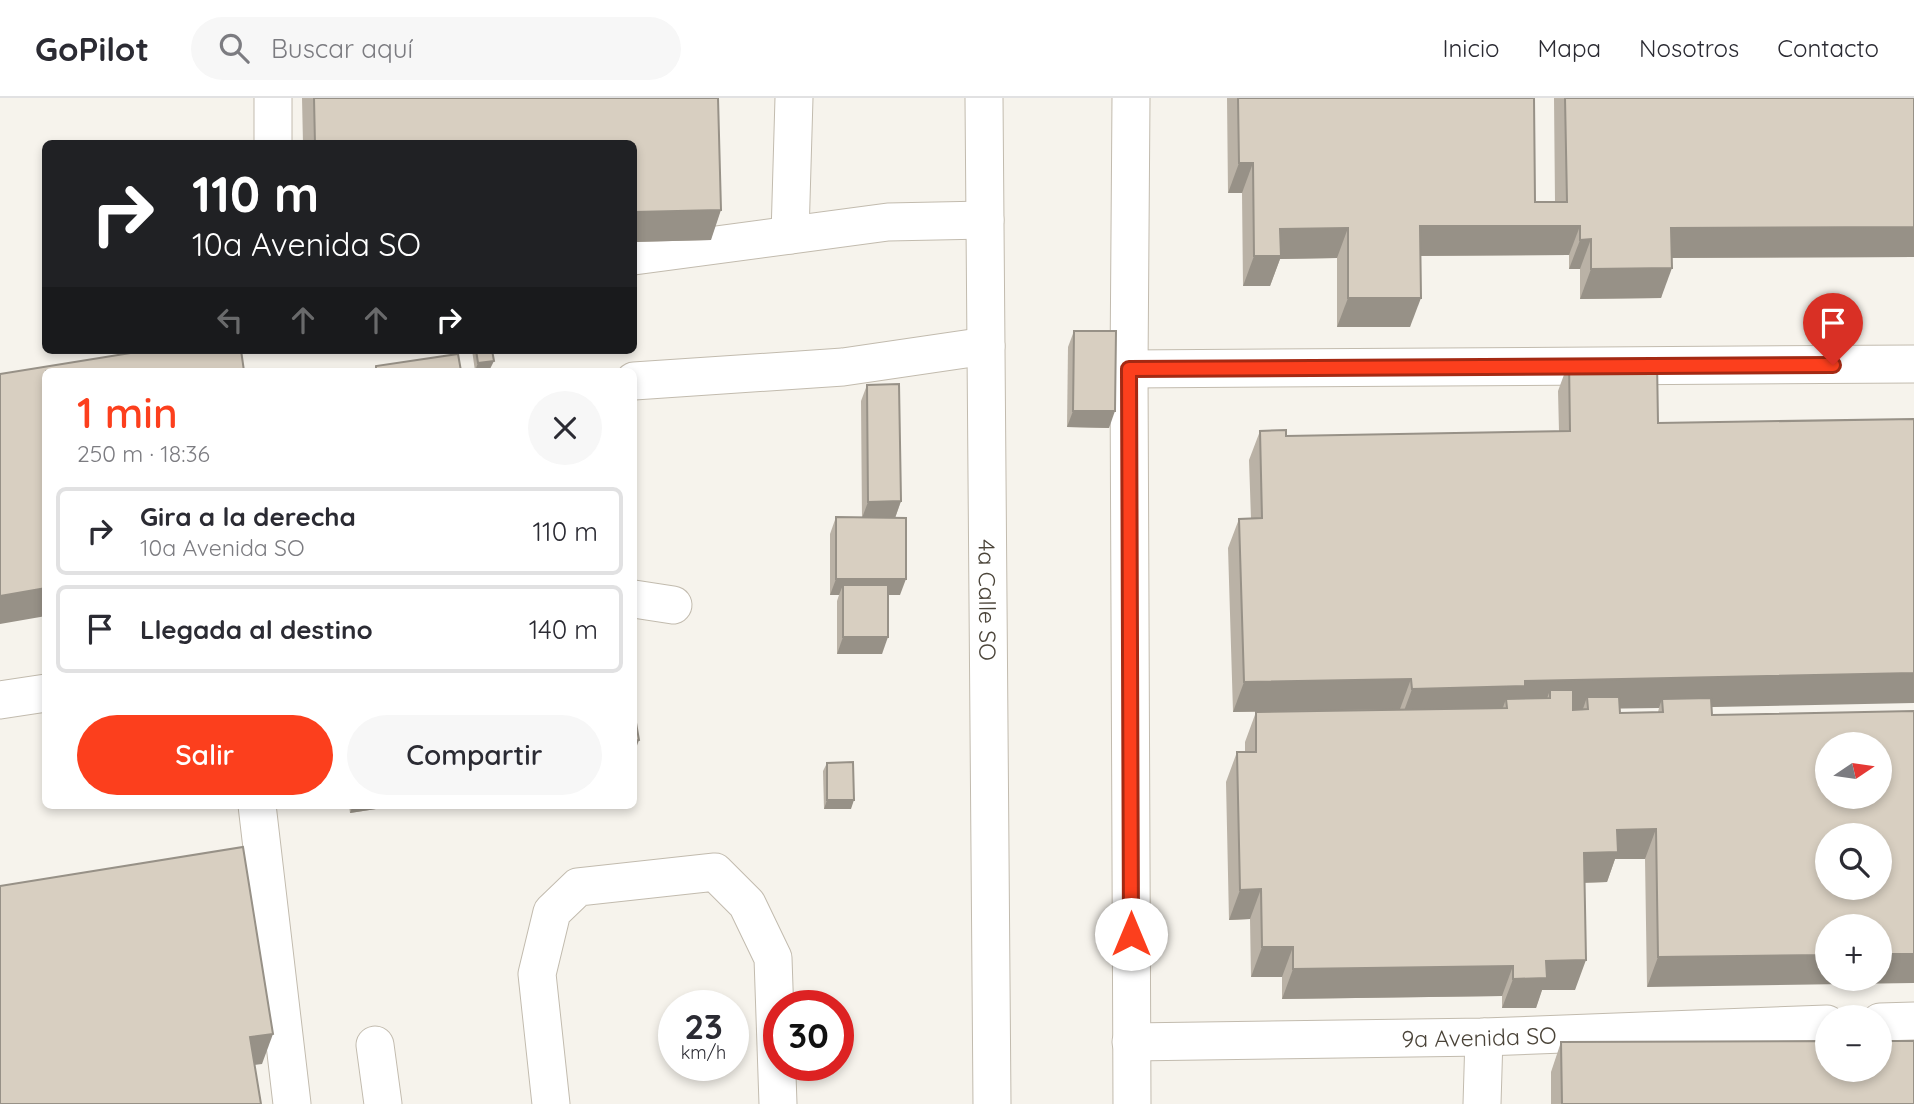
<!DOCTYPE html>
<html lang="es">
<meta charset="utf-8">
<style>
:root{--surface:#fff;--page:#f7f7f7;--text:#2b2b33;--muted:#7c7c81;--line:#e1e1e2;--accent:#fc3f1d}
body{margin:0;font-family:Quicksand,sans-serif;background:var(--page);color:var(--text);height:100vh;display:flex;flex-direction:column;font-size:26px;white-space:nowrap}
*{box-sizing:border-box;margin:0}
p{font-size:23px;color:var(--muted)}
.icon{flex:none;width:38px;height:38px;fill:none;stroke:currentColor;stroke-width:2;stroke-linecap:round;stroke-linejoin:round}
.map{position:relative;flex:1;overflow:hidden}
.sheet{position:absolute;left:42px;top:270px;width:595px;height:441px;display:flex;flex-direction:column;background:var(--surface);border-radius:10px;box-shadow:0 4px 10px #0003}
.sheet>*{flex:none}
.top-card{position:absolute;left:42px;top:42px;width:595px;height:214px;border-radius:10px;box-shadow:0 4px 10px #0003;background:#202124;color:#fff;overflow:hidden}
.needle{width:46px;rotate:77deg}
.controls{position:absolute;left:1815px;top:634px;display:grid;gap:14px}
.controls a{display:grid;place-items:center;width:77px;height:77px;border-radius:50%;background:var(--surface);box-shadow:0 4px 10px #0003;font-size:35px}
.speed{position:absolute;left:658px;top:892px;display:flex;gap:14px;font-size:35px;font-weight:700;text-align:center}
.speed>*{display:grid;place-content:center;width:91px;height:91px;border-radius:50%;background:var(--surface);box-shadow:0 4px 10px #0003;line-height:1}
.speed small{font-size:18px;font-weight:400}
.speed .limit{border:10px solid #d22;background:#fff;color:#111}
.pin{position:absolute;display:grid;place-items:center;width:60px;height:60px;color:#fff;margin:-72px -30px;border-radius:50% 50% 50% 0;rotate:-45deg;box-shadow:0 0 7px #0007}
.pin .icon{rotate:45deg}
.me{position:absolute;width:77px;margin:-38px;rotate:0deg;stroke-linejoin:round;filter:drop-shadow(0 0 5px #0008)}
.turn{display:flex;align-items:center;gap:24px;height:147px;padding:0 35px;font-size:32px}
.turn .icon{width:91px;height:91px;stroke-width:2.5}
.turn b{display:block;font-size:49px;line-height:60px}
.lanes{display:flex;align-items:center;height:66px;padding:0 35px;background:#0003;justify-content:center;gap:35px;direction:ltr}
.lanes .off{opacity:.35}
.round{display:grid;place-items:center;flex:none;width:74px;height:74px;border-radius:37px;background:var(--page)}
.headline{display:flex;align-items:center;justify-content:space-between;height:119px;padding:0 35px}
h1{font-size:42px;font-weight:600;line-height:52px;color:var(--accent)}
.primary-button{display:flex;gap:14px;margin-top:auto;padding:14px 35px}
.primary-button a{flex:1;height:80px;border-radius:42px;background:var(--accent);color:#fff;font-size:28px;font-weight:600;line-height:80px;text-align:center}
.primary-button a+a{background:var(--page);color:var(--text)}
ul{padding:0;list-style:none}
li{display:flex;align-items:center;gap:21px;height:88px;margin:0 14px 10px;padding:0 21px;border:4px solid var(--line);border-radius:10px}
li div{flex:1}
li b{display:block;font-size:26px}
li em{font-style:normal}
header{display:flex;align-items:center;gap:42px;box-sizing:border-box;height:98px;padding:0 35px;background:var(--surface);border-bottom:2px solid var(--line)}
header strong{font-size:33px}
nav{display:flex;gap:38px;margin-inline-start:auto;font-size:24px}
.search{width:490px;height:63px;background:var(--page);display:flex;align-items:center;gap:18px;box-sizing:border-box;padding:0 24px;border-radius:38px;color:var(--muted);font-size:26px}
.map>svg:first-child{display:block}
.lines{fill:none;stroke-linecap:round;stroke-linejoin:round}
.minor-casing{stroke:#c2bbae;stroke-width:39}
.minor{stroke:#fff;stroke-width:37}
.wall{fill:#bab2a6;fill-rule:evenodd}
.shaded-wall{fill:#979187}
.building{fill:#d8cfc1;stroke:#979187;stroke-width:2;fill-rule:evenodd}
.route-casing{stroke:#a42913;stroke-width:18}
.route{stroke:#fc3f1d;stroke-width:12}
.labels{text-anchor:middle;dominant-baseline:central;stroke-width:7;stroke-linejoin:round;paint-order:stroke}
.street-label{font-size:23px;fill:#4b4439;stroke:#fff}
</style>
<header>
<strong>GoPilot</strong>
<div class="search"><svg class="icon" aria-label="search" viewBox="0 0 24 24"><circle cx="10" cy="10" r="6"/><path d="M15 15l6 6"/></svg>Buscar aquí</div>
<nav><a>Inicio</a><a>Mapa</a><a>Nosotros</a><a>Contacto</a></nav>
</header>
<div class="map">
<svg width="1914" height="1006" viewBox="0 0 1914 1006">
<rect width="100%" height="100%" fill="#f6f3ec"/>
<g class="lines">
<g class="minor-casing">
<g id="minor">
<path id="s1" d="M984 0 992 1006"/>
<path d="M1131 0 1129 271 1132 1006"/>
<path d="M273 46V0"/>
<path d="M790 137 794 0"/>
<path d="M634 158 888 124 985 122"/>
<path d="M1129 271 1914 266"/>
<path d="M634 283 843 269 986 248"/>
<path d="M634 501 673 507"/>
<path d="M0 602 46 595"/>
<path d="M257 707 292 1006"/>
<path d="M1880 924 1914 923"/>
<path id="s2" d="M1131 944 1484 939 1827 926"/>
<path d="M375 947 383 1006"/>
<path d="M551 1006 537 876 552 814 578 789 715 774 747 806 773 860 778 1006"/>
<path d="M1482 1006 1484 939"/>
</g>
</g>
<use href="#minor" class="minor"/>
</g>
<g class="wall">
<path d="M302 0H718L711 142 634 144V46H303Z"/>
<path d="M1227 0H1534L1535 104H1555L1554 0H1914V159L1672 160 1661 200 1580 201V171H1569V157L1420 158 1410 229H1337V160L1280 161 1270 188H1243L1242 95H1228Z"/>
<path d="M1074 233 1109 330 1067 329 1068 249Z"/>
<path d="M472 252H492L490 271 475 273Z"/>
<path d="M1569 263 1658 325 1711 609 1712 617 1914 613 1647 889 1645 761H1615L1607 784 1584 785 1575 892H1542L1536 910H1502V898L1282 901V879H1251L1250 821 1229 822 1226 684 1237 654H1245V644L1256 614 1400 612 1233 614 1228 450 1239 421H1251L1249 362 1260 333 1286 338 1559 333 1558 293ZM1619 610H1659L1658 614 1620 615Z"/>
<path d="M867 287 901 403 895 420 900 497H888L882 556H837V503L839 497H830V436L836 419 862 420 861 303Z"/>
<path d="M827 665 851 711H824L823 673Z"/>
<path d="M349 707H402L350 715Z"/>
<path d="M1561 944 1914 1006H1551V974Z"/>
</g>
<g class="shaded-wall">
<path d="M1239 65H1253L1242 95H1228Z"/>
<path d="M721 112 711 142 634 144V114Z"/>
<path d="M1420 128H1580L1569 157 1409 158Z"/>
<path d="M1914 129V159L1660 160 1671 130Z"/>
<path d="M1348 130 1337 160 1280 161 1270 188H1243L1254 158 1280 131Z"/>
<path d="M1591 141 1580 171H1569L1580 142Z"/>
<path d="M1672 170 1661 200 1580 201 1591 171Z"/>
<path d="M1348 200H1421L1410 229H1337Z"/>
<path d="M494 263 490 271 475 273 478 265Z"/>
<path d="M1073 313H1115L1109 330 1067 329Z"/>
<path d="M901 403 895 420H862L868 404Z"/>
<path d="M836 481H906L900 497H843V487L839 497H830Z"/>
<path d="M46 490V518L0 526V498Z"/>
<path d="M843 539H888L882 556H837Z"/>
<path d="M1914 575V605L1662 610V601L1659 610 1588 611 1587 599 1583 611 1546 612 1550 600V592L1543 612 1506 601 1500 618 1401 621 1412 591 1525 583Z"/>
<path d="M1411 581 1400 611 1233 614 1244 584Z"/>
<path d="M639 642 634 656V643Z"/>
<path d="M827 702H854L851 711H824Z"/>
<path d="M353 707H402L350 715Z"/>
<path d="M1656 731 1645 761H1615L1607 784 1573 785 1584 755 1617 732Z"/>
<path d="M1261 791 1250 821 1229 822 1240 792Z"/>
<path d="M1262 849H1293L1282 879H1251Z"/>
<path d="M1880 856H1914V885L1647 889 1658 859 1827 857V880H1880Z"/>
<path d="M1586 862 1575 892H1542L1536 910H1502L1513 881 1546 863Z"/>
<path d="M1513 868 1502 898 1282 901 1293 871Z"/>
<path d="M273 936 262 966 239 969 250 939Z"/>
</g>
<g class="building">
<path d="M314 0H718L721 112 634 114V46H315Z"/>
<path d="M1238 0H1534L1535 104H1567L1565 0H1914V129L1671 130 1672 170 1591 171V141L1580 142V128H1420L1421 200H1348V130L1280 131 1281 158H1254L1253 65H1239Z"/>
<path d="M1074 233H1116L1115 313H1073Z"/>
<path d="M149 252H241L244 273H46V490L0 498V276Z"/>
<path d="M476 252H492L494 263 478 265Z"/>
<path d="M458 256 461 273H376V268Z"/>
<path d="M1657 262 1658 325 1914 321V575L1525 583V588L1412 591 1411 581 1244 584 1239 421 1262 420 1260 333 1286 332V338L1570 333 1569 263Z"/>
<path d="M899 286 901 403 868 404 867 287Z"/>
<path d="M836 419 906 420V481H836Z"/>
<rect x="843" y="487" width="45" height="52"/>
<path d="M1550 592H1573V612L1588 611 1587 599H1619L1620 615 1663 614 1662 601 1711 600 1712 617 1914 613V856H1880V828H1827V857L1658 859 1656 731 1617 732 1618 754 1584 755 1586 862 1546 863 1547 880 1513 881V868L1293 871V849H1262L1261 791 1240 792 1237 654H1256V614L1507 610 1506 601 1550 600ZM1827 646H1880V698H1827ZM1827 737H1880V789H1827Z"/>
<path d="M634 619H635L639 642 634 643Z"/>
<path d="M853 664 854 702H827V665Z"/>
<path d="M243 749 273 936 250 939 261 1006H0V788Z"/>
<path d="M1827 943V971H1880V943H1914V1006H1562L1561 944Z"/>
</g>
<g class="lines">
<g class="route-casing">
<path id="route" d="M1131 836 1129 271 1833 267"/>
</g>
<use href="#route" class="route"/>
</g>
<g class="labels">
<g class="street-label">
<text stroke="none"><textPath href="#s1" startOffset="502">4a Calle SO</textPath></text>
<text stroke="none"><textPath href="#s2" startOffset="348">9a Avenida SO</textPath></text>
</g>
</g>
</svg>
<div class="controls">
<a><svg class="needle" viewBox="-14 -14 28 28"><path d="M0-13l5 13h-10z" fill="#e53935"/><path d="M0 13l5-13h-10z" fill="#7c7c81"/></svg></a>
<a><svg class="icon" aria-label="search" viewBox="0 0 24 24"><circle cx="10" cy="10" r="6"/><path d="M15 15l6 6"/></svg></a>
<a>+</a>
<a>−</a>
</div>
<div class="speed"><div>23<small>km/h</small></div><div class="limit">30</div></div>
<div class="pin" style="left:1833px;top:267px;background:#d93025"><svg class="icon" aria-label="arrive" viewBox="0 0 24 24"><path d="M6 21V4h12l-3 4 3 4H6"/></svg></div>
<svg class="me" style="left:1131px;top:836px" viewBox="-20 -20 40 40"><circle r="19" fill="#fff"/><path d="M0-13L10 11 0 6-10 11z" fill="#fc3f1d"/></svg>
<div class="top-card">
<div class="turn"><svg class="icon" aria-label="right" viewBox="0 0 24 24"><path d="M7 20v-9h11M14 6l5 5-5 5"/></svg><div><b>110 m</b>10a Avenida SO</div></div>
<div class="lanes"><svg class="icon off" aria-label="left" viewBox="0 0 24 24"><path d="M17 20v-9H6M10 6l-5 5 5 5"/></svg><svg class="icon off" aria-label="ahead" viewBox="0 0 24 24"><path d="M12 20V5M6 11l6-6 6 6"/></svg><svg class="icon off" aria-label="ahead" viewBox="0 0 24 24"><path d="M12 20V5M6 11l6-6 6 6"/></svg><svg class="icon" aria-label="right" viewBox="0 0 24 24"><path d="M7 20v-9h11M14 6l5 5-5 5"/></svg></div>
</div>
<section class="sheet">
<div class="headline"><div><h1>1 min</h1><p>250 m · 18:36</p></div><a class="round"><svg class="icon" aria-label="close" viewBox="0 0 24 24"><path d="M6 6l12 12M18 6L6 18"/></svg></a></div>
<ul>
<li><svg class="icon" aria-label="right" viewBox="0 0 24 24"><path d="M7 20v-9h11M14 6l5 5-5 5"/></svg><div><b>Gira a la derecha</b><p>10a Avenida SO</p></div><em>110 m</em></li>
<li><svg class="icon" aria-label="arrive" viewBox="0 0 24 24"><path d="M6 21V4h12l-3 4 3 4H6"/></svg><div><b>Llegada al destino</b></div><em>140 m</em></li>
</ul>
<div class="primary-button"><a>Salir</a><a>Compartir</a></div>
</section>
</div>
